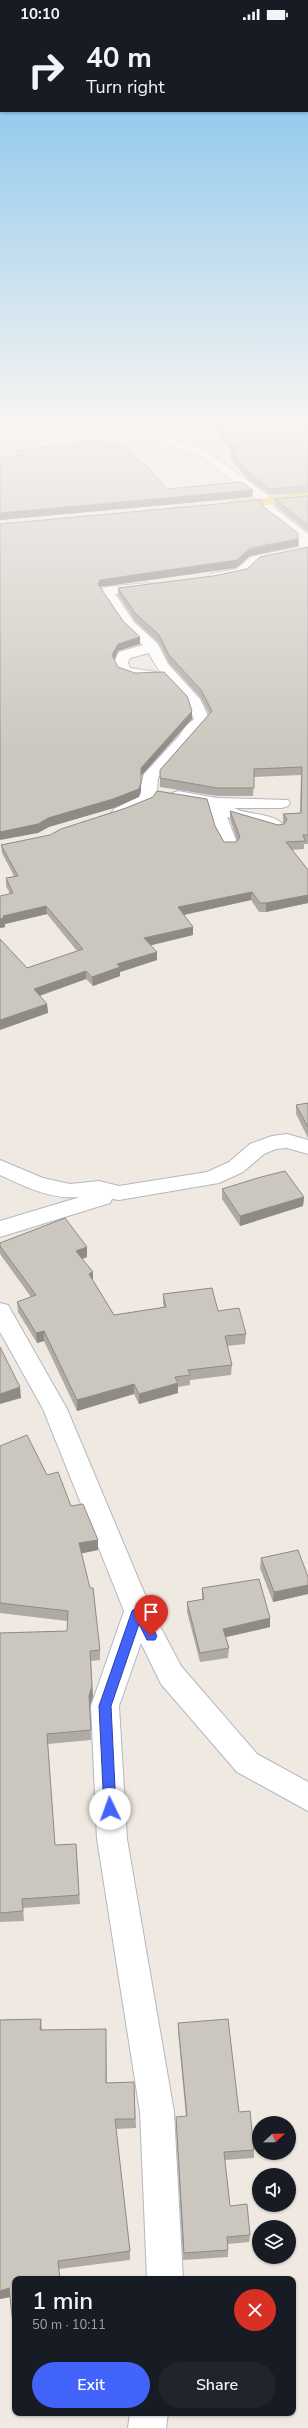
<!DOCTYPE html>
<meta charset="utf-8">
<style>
:root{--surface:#171b24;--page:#20242c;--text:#f1f3f6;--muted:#9ea1a6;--accent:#4264fb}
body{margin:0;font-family:"Nunito Sans",sans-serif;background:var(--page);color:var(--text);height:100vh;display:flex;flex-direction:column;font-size:15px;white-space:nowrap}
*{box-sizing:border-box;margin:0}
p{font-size:13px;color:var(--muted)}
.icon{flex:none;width:22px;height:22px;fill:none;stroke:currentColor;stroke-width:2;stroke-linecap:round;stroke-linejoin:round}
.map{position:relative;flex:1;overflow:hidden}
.drawer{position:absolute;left:12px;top:2248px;width:284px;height:140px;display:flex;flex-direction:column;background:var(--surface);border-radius:8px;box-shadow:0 1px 3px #0004}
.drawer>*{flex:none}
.banner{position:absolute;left:0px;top:0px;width:308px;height:84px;box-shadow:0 1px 3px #0004;background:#171b24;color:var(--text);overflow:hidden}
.needle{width:26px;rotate:68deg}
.tools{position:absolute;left:252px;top:2088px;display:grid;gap:8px}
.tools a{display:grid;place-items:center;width:44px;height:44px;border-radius:50%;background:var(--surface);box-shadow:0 1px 3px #0004;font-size:20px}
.pin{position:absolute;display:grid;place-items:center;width:34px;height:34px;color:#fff;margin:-41px -17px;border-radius:50% 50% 50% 0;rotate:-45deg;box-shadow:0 0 4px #0007}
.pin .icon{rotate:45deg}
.me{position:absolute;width:44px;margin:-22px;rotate:357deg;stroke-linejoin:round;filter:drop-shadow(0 0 3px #0008)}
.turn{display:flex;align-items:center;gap:14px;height:84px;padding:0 20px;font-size:18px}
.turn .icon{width:52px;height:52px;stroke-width:2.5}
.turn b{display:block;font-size:28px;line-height:34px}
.round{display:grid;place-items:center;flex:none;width:42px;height:42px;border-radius:21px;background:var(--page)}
.summary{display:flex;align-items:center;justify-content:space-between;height:68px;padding:0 20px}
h1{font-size:24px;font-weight:600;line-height:30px}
.action{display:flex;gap:8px;margin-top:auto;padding:8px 20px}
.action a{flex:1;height:46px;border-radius:24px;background:var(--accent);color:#fff;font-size:16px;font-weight:600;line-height:46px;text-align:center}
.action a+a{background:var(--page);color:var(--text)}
.status{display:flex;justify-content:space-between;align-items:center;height:28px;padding:0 20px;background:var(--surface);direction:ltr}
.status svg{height:11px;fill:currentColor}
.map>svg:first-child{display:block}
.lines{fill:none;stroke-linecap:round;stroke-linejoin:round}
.minor-casing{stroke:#b4b7c1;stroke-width:2}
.primary-casing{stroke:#c9c9c9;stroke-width:2}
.minor{fill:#fff;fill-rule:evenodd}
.primary{fill:#f2d163;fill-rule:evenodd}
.wall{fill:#afaba4}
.shaded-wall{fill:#8e8b86}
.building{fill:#cbc7bf;stroke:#8e8b86}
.route{fill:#4264fb;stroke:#2b41a3}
</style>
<div class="status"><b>10:10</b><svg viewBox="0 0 49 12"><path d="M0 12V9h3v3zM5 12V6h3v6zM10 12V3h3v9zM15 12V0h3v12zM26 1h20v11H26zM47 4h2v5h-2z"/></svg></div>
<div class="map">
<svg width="308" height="2400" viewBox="0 0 308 2400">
<rect width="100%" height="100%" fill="#efe9e1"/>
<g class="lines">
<g class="minor-casing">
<g id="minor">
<path d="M102 394H118L207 423 271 470 274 480 308 506V525L259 535 246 547 216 553 211 552 209 549 211 546 237 541 250 529 299 519V511L264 484 261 474 199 427Z"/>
<path d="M148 555 155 559 153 562 115 566 134 594 158 616 168 636 200 671 210 692 158 750 157 764 149 776 126 787H114L112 784 114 781 138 769 144 746 179 708 185 699 194 691C184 665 160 650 149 625L130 630 128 634 130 640 156 644 158 647 156 650C146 653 128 653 119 646 116 643 115 637 114 634L119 624 143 617 124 600 99 563 106 559Z"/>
<path d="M178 763 217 770 288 772 290 775 288 778 282 780H234C249 788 275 784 285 799L283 803 277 804 227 789 238 817 236 821H224L212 795 208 778 172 771 170 768 172 765Z"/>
<path d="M287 1106 308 1112V1126L287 1120 276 1121 264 1126 243 1144 219 1155 119 1172 112 1171 110 1175 0 1209V1193L80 1169C52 1172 25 1159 0 1147V1132L43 1150 70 1156 99 1153 119 1158 207 1144 229 1134 250 1116 272 1108Z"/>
<path d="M0 1275 8 1277 67 1381 151 1581 181 1638 257 1726 308 1754V1783L237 1744 161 1656 141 1615 119 1678 127 1811 174 2084 183 2251H147L140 2084 97 1811 91 1678 124 1583 43 1381 0 1304Z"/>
<path d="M130 2385H168L166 2400H128Z"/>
</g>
</g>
<g class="primary-casing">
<path id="primary" d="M308 465V473L232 481 226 477 232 473Z"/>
</g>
<use href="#minor" class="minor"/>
<use href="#primary" class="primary"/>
</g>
<g class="wall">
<path d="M207 394H308V465L270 467 247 451 230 430V423H232Z"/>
<path d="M106 416 121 418 138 432 168 461 253 462 252 469 0 492V429H16V423Z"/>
<path d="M308 468V504L275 478V471Z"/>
<path d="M308 519V816H304V821L292 822 308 842V875L266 884H259L251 872 184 887 193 899V907L151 917 157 932 120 944V948L93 958 86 951 40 968 47 976 48 985 27 940 77 923 47 886 5 896V899L0 900 10 866 6 858V850L14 848 2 825 1 817 215 798 224 814H236L237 812 230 791V783L278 797 284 796 283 794V786L300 785 301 747 254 749 253 768H217L160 759V742L209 686 201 670 169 635 159 615 135 593 118 567V560L213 548 247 541Z"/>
<path d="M308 1075V1110L296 1086V1077Z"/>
<path d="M222 1161 304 1169 303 1178 240 1198 222 1171Z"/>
<path d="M0 1215 87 1219V1229L82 1231 93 1253 114 1287 164 1279 163 1276V1266L218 1283 246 1306 245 1316 227 1318 232 1337 231 1347 190 1352V1357L178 1359V1365L139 1376 134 1366 77 1383 44 1313 37 1315 18 1284 17 1274 31 1269 0 1226Z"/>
<path d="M0 1418 47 1447 71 1478 98 1522 81 1525 100 1622V1632L91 1633 93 1668 90 1678 91 1712 48 1716 55 1817 76 1816 80 1876 23 1880 24 1893 0 1894V1605L67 1603V1593L0 1585Z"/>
<path d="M261 1530 308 1549V1566L273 1574 260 1540Z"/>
<path d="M202 1560 270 1590V1599L226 1609 229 1620 228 1630 200 1634 187 1584V1574L202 1572Z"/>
<path d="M41 1991 42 2002 106 2001 107 2055 134 2054 136 2100 116 2101 130 2223V2232L59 2241 10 2269 0 2271V1992Z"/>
<path d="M178 1995 239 2084 254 2122V2130L225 2132 230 2178 250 2207 249 2214 228 2216V2229L183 2232 176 2097V2089H186L178 2003Z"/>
</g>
<g class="shaded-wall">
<path d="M253 462 252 469 0 492V485Z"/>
<path d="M298 511V518L250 528 236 540 100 559 98 556 100 552Z"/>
<path d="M140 609V616L118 623 113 635 112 627 118 616Z"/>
<path d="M192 683V691L141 748V740Z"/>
<path d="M141 755V764L139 769 114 780 49 799 38 805 0 812V804L48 790Z"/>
<path d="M252 864 251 872 178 888V879Z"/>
<path d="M308 867V875L266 884V875Z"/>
<path d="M46 878 47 886 5 896V899L0 900V891L3 888Z"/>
<path d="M193 899V907L144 919V910Z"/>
<path d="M157 924V932L120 944V948L93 958 92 949 117 936Z"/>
<path d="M86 943V951L35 969 34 961Z"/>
<path d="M47 976 48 985 0 1002V992Z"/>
<path d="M304 1169 303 1178 240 1198V1188Z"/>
<path d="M87 1219V1229L77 1233 76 1223Z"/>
<path d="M93 1244V1254L89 1246Z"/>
<path d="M44 1303V1313L37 1315 36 1305Z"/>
<path d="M178 1355V1365L139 1376V1366Z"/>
<path d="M134 1356V1366L77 1383V1372Z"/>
<path d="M20 1359 21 1370 0 1376V1366Z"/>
<path d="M98 1512V1522L79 1526V1515Z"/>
<path d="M308 1557V1566L273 1574 274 1564Z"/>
<path d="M270 1590V1599L222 1610 223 1601Z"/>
<path d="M92 1658 93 1668 90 1678 89 1668Z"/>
<path d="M9 2260 10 2269 0 2271V2263Z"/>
</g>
<g class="building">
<path d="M213 394H308V458L270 461 248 444 230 423 238 422Z"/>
<path d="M96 413 106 416 117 414 121 418H125L138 432H140L168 461 241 454 253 462 0 485V429H23L16 423Z"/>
<path d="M308 468V497L275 471Z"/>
<path d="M261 472 263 478 298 505V511L250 520 237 532 100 552 98 556 123 593 140 609 118 616 112 627 118 639 135 645 164 644 187 668 192 683 141 740V755L139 761 113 771 48 790 38 796 0 804V496Z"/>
<path d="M308 519V807H303L305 813 286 814 308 842V867L266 875H260L252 864 178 879 193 899 144 910 157 924 117 936 120 939 92 949 86 943 34 961 47 976 0 992V911L27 940 83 921 46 878 3 888 4 890 0 891V868L13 865 6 850 18 848 1 817 50 807 61 801 126 780 153 769 157 763 207 771 215 798 224 814H236L240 809 230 783 278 797 284 796 287 791 283 786 301 785 302 739 254 741V760H217L160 750V742L212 683 201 662 169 627 159 607 135 585 118 560 213 548 247 541 260 529Z"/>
<path d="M308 1075V1099L296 1077Z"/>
<path d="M285 1143 304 1169 240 1188 222 1161 261 1149Z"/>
<path d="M65 1190 87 1219 76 1223 93 1244 89 1246 114 1287 166 1279 163 1266 212 1260 218 1283 239 1280 246 1306 225 1308 232 1337 188 1342 190 1347 175 1349 178 1355 139 1366 134 1356 77 1372 44 1303 36 1305 17 1274 36 1267 0 1218V1215Z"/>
<path d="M0 1319 20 1359 0 1366Z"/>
<path d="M27 1407 47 1447 58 1444 71 1478 83 1476 98 1512 79 1515 90 1560H93L100 1622 90 1623 92 1658 89 1668 91 1702 47 1706 55 1817 76 1816 79 1867 22 1871 23 1883 0 1885V1605L67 1603 68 1583 0 1575V1418Z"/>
<path d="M298 1522 308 1549V1557L274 1564 261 1530Z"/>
<path d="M259 1551 270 1590 223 1601 229 1620 200 1625 187 1574 204 1571 202 1560Z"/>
<path d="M41 1991 40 2002 106 2001V2055L134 2054 135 2091H115L130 2223 58 2233 60 2251H15V2314L9 2260 0 2263V1992Z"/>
<path d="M228 1991 239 2084 250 2083 254 2122 224 2124 230 2178 247 2176 250 2207 227 2209 228 2222 184 2225 176 2089 187 2088 178 1995Z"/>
</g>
<linearGradient id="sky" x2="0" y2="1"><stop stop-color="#7abfeb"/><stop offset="0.54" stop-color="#f8f5f2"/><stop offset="1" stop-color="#f8f5f2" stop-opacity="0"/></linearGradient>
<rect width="308" height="730" fill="url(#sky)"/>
<path class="route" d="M138 1578 142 1579 157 1608 155 1612H147L139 1596 111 1678 116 1781 115 1785 110 1787 106 1785 104 1781 99 1678 132 1583Z"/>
</svg>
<div class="tools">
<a><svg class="needle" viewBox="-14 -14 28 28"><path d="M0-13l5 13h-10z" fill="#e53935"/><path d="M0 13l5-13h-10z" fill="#9ea1a6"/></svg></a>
<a><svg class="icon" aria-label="sound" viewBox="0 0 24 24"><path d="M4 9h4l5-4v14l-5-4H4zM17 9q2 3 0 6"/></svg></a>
<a><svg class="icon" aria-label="layers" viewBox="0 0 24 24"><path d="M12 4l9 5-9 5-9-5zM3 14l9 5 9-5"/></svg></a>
</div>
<div class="pin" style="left:151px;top:1608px;background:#d93025"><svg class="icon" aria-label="arrive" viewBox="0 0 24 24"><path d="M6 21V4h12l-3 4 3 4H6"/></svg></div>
<svg class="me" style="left:110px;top:1781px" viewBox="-20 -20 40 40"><circle r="19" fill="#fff"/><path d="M0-13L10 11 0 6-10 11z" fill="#4264fb"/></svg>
<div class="banner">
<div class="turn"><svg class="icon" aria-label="right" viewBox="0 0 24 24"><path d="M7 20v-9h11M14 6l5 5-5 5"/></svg><div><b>40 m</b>Turn right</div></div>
</div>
<section class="drawer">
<div class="summary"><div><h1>1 min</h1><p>50 m · 10:11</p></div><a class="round" style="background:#d93025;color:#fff"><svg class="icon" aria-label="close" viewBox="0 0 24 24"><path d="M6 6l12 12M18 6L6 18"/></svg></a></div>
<div class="action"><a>Exit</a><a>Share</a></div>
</section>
</div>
